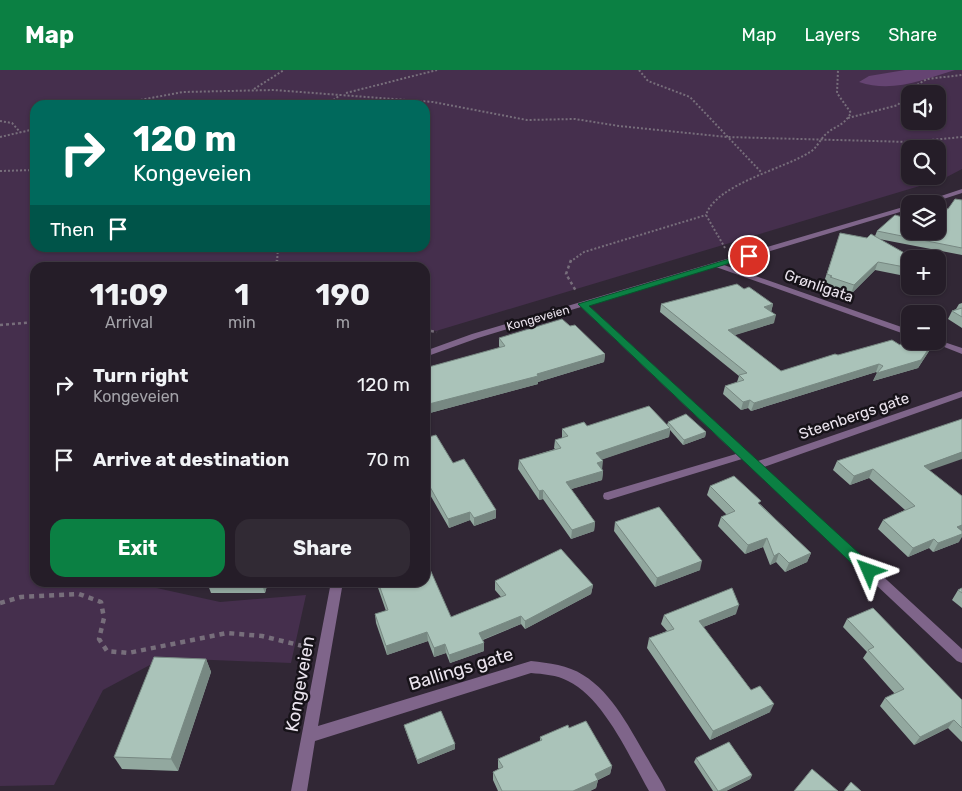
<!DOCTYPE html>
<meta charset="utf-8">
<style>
:root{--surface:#251d28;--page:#312a34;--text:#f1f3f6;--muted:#a3a2a8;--line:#423b45;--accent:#0b8043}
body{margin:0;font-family:Rubik,sans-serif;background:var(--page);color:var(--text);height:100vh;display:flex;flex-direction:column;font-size:19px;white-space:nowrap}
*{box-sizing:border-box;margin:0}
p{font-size:16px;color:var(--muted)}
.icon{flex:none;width:28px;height:28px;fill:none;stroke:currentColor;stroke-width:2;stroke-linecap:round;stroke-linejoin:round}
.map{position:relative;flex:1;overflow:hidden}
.details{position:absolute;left:30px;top:192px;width:400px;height:325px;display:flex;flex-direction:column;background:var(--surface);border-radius:15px;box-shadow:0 1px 4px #0004,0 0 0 1px var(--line)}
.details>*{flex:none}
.guide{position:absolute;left:30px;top:30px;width:400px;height:152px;border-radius:15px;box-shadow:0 1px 4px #0004,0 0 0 1px var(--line);background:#00695c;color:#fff;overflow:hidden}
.buttons{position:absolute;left:901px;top:15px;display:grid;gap:10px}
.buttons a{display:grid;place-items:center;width:45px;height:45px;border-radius:10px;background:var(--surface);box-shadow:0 1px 4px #0004,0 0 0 1px var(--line);font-size:25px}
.pin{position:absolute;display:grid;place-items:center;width:42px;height:42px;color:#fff;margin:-21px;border:2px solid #fff;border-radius:50%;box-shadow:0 1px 5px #0007}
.me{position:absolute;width:55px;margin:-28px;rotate:313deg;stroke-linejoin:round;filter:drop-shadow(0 0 4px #0008)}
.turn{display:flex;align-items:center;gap:18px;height:105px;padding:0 20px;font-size:22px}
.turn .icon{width:65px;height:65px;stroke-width:2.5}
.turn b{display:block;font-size:35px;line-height:42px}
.then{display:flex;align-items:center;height:48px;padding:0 20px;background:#0003;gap:10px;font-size:19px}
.eta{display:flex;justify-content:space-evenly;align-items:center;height:85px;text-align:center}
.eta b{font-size:30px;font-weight:700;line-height:35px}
.button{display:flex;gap:10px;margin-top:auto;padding:10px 20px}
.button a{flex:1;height:58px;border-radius:15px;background:var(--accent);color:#fff;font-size:20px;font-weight:700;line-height:58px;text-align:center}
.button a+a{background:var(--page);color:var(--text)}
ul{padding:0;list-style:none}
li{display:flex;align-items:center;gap:15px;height:75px;padding:0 20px}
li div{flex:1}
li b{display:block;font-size:19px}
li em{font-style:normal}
header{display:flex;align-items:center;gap:30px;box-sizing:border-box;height:70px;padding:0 25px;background:var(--accent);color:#fff}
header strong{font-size:24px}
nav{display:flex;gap:28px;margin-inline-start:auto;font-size:18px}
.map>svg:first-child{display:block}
.green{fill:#452f4d;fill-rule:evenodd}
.water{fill:#654472}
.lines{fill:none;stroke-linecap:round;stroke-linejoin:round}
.path-far2{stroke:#776e7b;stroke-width:2;stroke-dasharray:2 2;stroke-linecap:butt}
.path-far1{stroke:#776e7b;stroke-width:2.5;stroke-dasharray:3 3;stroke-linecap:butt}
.path{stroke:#776e7b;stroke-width:4.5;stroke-dasharray:5 5;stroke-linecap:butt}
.street{fill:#7f658a;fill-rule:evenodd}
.wall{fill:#92a89f}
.shaded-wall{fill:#778882}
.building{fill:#aac3b9;stroke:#778882}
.route{fill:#0b8043;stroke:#07532c}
.labels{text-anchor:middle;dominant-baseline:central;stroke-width:5;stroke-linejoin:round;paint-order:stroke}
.far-street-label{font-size:12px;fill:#ebe4ee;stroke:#161218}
.street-label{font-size:15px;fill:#ebe4ee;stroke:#161218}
.near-street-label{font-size:18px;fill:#ebe4ee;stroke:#161218}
</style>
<header>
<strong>Map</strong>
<nav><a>Map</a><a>Layers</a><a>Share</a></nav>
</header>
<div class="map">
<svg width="962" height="721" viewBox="0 0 962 721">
<rect width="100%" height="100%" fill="#312735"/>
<path class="green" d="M0 0H962V99L943 109 436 261 425 259V198H35V512L134 513 220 532 306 525 291 593 163 588 103 620 54 715 0 716ZM910 24H938V51H910ZM35 35H425V178H35ZM910 79H938V106H910Z"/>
<path class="water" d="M905 0H955C923 10 892 23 859 12L869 6Z"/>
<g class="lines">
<g class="path-far2">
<path d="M639 0 648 11 690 27 762 103"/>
<path d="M254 19 284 0"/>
<path d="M346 23 437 0"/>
<path d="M113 35 183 22 274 20 433 32 527 50 575 49 619 56 727 67 910 72 962 67"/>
<path d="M327 35 340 25"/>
<path d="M848 48 898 35 910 19 927 9 962 5"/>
<path d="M0 51 12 53 20 62"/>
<path d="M0 67 35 59"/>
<path d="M0 101 35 100"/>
<path d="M725 178 706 145C716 114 784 99 810 82 816 79 820 70 825 65 835 55 842 58 851 43L837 23 838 0"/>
<path d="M277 192 278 178"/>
<path d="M570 192 584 182 706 145"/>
</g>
<g class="path-far1">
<path d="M571 190 566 204 576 221"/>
<path d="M276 198 277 190"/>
<path d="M0 255 35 252"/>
<path d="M425 260 437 262"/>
</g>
<path class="path" d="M0 533 21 527 79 524 101 532 104 548 99 569 107 581 128 583 227 563 262 566 307 577"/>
<g class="street">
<path d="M962 119V123L928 134H917Z"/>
<path d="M910 135V139L724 195 910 260V266L716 197 588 235 758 391 962 321V327L764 397 962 579V593L957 591 742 389 608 430 604 429 603 426 604 423 736 384 581 237 478 268 425 287V281L472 264Z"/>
<path d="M938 270 962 278V284L929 271H938Z"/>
<path d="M331 512H343L318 656 531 591C549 593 568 595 583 605 613 623 631 661 649 691 654 701 661 710 666 721H649C630 688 604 628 568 611 557 605 543 604 531 603L315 671 307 721H291Z"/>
</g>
</g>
<g class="wall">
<path d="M962 130V185L879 169 910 189V207L875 200 851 224 828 215V213L824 212 840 163 867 168 875 166 877 161H910Z"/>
<path d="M744 219 773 234 771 242 774 253 734 265 781 301 838 285 900 275 929 281 918 298 873 311 877 303 876 302 751 341 748 338 741 340 723 324 725 316 737 312 739 306 660 242 661 234Z"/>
<path d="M962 233V258L948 249 952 241 956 239 959 234Z"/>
<path d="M570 256 605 284 604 292 538 312V314L426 344 425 343V298L500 278 499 276V268Z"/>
<path d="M668 352 706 362 705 367 683 375 670 360 669 367 602 389V399L603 401 602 410 571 419 595 452 594 461 571 469 543 429 539 430 518 399 519 390 555 379 554 378 555 370 562 368V359L587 356 667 355Z"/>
<path d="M425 368 453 393 496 440V448L474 456 470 450 449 458 425 416Z"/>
<path d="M837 391 930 401 959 472 933 482 929 478 908 487 878 459 883 450 905 440 869 408 850 415 833 400Z"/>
<path d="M710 416 760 434 811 483 807 492 785 502 776 492 770 495 763 477 745 484 718 456 721 447 727 445 707 425Z"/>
<path d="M615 452 700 500 655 517 614 461Z"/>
<path d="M495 511 593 515 591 524 525 559 521 554 483 570 484 573V581L450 593 446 583 434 587 428 571 387 585 376 553 375 544 386 541 376 512H425L451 547 501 527 495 520Z"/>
<path d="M268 512 265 523H211L208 515Z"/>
<path d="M962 518V538L952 530 958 520Z"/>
<path d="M736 544 703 557 751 620 770 642 710 670 647 578 649 568 667 561 661 554 664 545Z"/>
<path d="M847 549 962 630V672L948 658 914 675 880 636 885 628 895 624 863 588 867 582 843 557Z"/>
<path d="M206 589 211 602 178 701 122 699 114 687Z"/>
<path d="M404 655 455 674V679L418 694 405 659Z"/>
<path d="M569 658 612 696 610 704 598 710 596 718 590 721H498L493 710V702L499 699 498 698V689L540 671V667Z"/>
<path d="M696 688 752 705 750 709 726 721H713L694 692Z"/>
</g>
<g class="shaded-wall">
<path d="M878 192 875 200 851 224 854 215Z"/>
<path d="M773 234 771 242 764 237Z"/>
<path d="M776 245 774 253 726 268 728 260Z"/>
<path d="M932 274 929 281 918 298 873 311 877 303Z"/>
<path d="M605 284 604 292 538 312V314L426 344 425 335Z"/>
<path d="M879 294 876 302 751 341 754 333Z"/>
<path d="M750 330 748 338 741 340 743 332Z"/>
<path d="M670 358 669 367 595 392 596 383Z"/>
<path d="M706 362 705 367 683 375 684 370Z"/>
<path d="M962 382V389L919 404 924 396Z"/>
<path d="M603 391 602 400 597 393Z"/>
<path d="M873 399 869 408 850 415 854 406Z"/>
<path d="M603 401 602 410 565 421 566 412Z"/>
<path d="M543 420V429L539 430V421Z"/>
<path d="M496 440V448L474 456V448Z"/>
<path d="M470 442V450L449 458 448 449Z"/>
<path d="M595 452 594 461 571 469 572 460Z"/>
<path d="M962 455V461L957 457Z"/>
<path d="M962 464V467L959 472 933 482 938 473Z"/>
<path d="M767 468 763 477 745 484 748 475Z"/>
<path d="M934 469 929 478 908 487 913 478Z"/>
<path d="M779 483 776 492 770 495 774 486Z"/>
<path d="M811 483 807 492 785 502 789 493Z"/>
<path d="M702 491 700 500 655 517 657 508Z"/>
<path d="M263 512H268L265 523 262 515Z"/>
<path d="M593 515 591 524 525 559V551Z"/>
<path d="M739 535 736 544 696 560 699 551Z"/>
<path d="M521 546V554L479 571V563Z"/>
<path d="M427 562 428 571 387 585 386 576Z"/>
<path d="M484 573V581L450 593 449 585Z"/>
<path d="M445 574 446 583 434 587V578Z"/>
<path d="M206 589 211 602 178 701 171 689Z"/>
<path d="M774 634 770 642 710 670 713 661Z"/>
<path d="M954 650 948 658 914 675 920 667Z"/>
<path d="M455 674V679L418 694 417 690Z"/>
<path d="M612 696 610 704 598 710 596 718 590 721H573L595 704Z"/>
<path d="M752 705 750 709 726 721H719Z"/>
</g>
<g class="building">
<path d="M955 129 962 130V178L877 161 895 145 910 149V161H938V137L948 139Z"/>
<path d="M840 163 867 168 871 164 915 189H910V198L878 192 854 215 830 207 832 206 827 204Z"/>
<path d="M737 214 744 219 749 217 773 234 764 237 776 245 728 260 781 301 835 284 838 285 892 270 900 275 908 265 910 266V271H926L932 274 921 290 877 303 883 296 879 294 754 333 750 330 743 332 725 316 744 310 739 305 747 303 661 234Z"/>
<path d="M962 238V247L952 241Z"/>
<path d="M562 249 570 256 575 255 605 284 537 304 538 306 425 335V298L505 276 499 268Z"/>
<path d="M649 336 670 358 596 383 603 391 597 393 603 401 566 412 595 452 572 460 543 420 539 421 519 390 561 378 555 370 568 366 562 359 584 352 587 356Z"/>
<path d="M686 344 706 362 684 370 668 352Z"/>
<path d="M962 349V382L924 396 962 426V455L957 457 962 461V464L938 473 934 469 913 478 883 450 915 436 873 399 854 406 837 391Z"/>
<path d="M436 365 453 393 464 389 496 440 474 448 470 442 448 449 425 408V368Z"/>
<path d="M734 406 761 431 758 433 811 483 789 493 779 483 774 486 767 468 748 475 721 447 735 441 710 416Z"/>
<path d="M659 437 702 491 657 508 615 452Z"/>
<path d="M561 479 593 515 525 551 521 546 479 563 484 573 449 585 445 574 434 578 427 562 386 576 375 544 388 540 378 512H425V488L451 547 506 525 495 511Z"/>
<path d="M209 512H263L262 515H208Z"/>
<path d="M732 518 739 535 699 551 751 620 760 616 774 634 713 661 649 568 674 559 664 545Z"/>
<path d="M962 518V523L958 520Z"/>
<path d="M873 538 962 630V658L954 650 920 667 885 628 904 619 868 580 874 577 847 549Z"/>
<path d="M154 587 206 589 171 689 114 687Z"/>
<path d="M441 641 455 674 417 690 404 655Z"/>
<path d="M586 651 612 696 595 704 598 710 573 721H502L493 702 503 697 498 689 542 670 540 667 568 655 569 658Z"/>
<path d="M729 672 752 705 719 721H718L696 688Z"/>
<path d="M812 699 838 721H794Z"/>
<path d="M851 712 861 721H844Z"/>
</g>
<path class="route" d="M746 184 753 186 589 236 874 497 876 501 874 505H864L578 234Z"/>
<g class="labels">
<g class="far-street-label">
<text transform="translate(538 248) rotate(-16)">Kongeveien</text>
</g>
<g class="street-label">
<text transform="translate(819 216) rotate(19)">Grønligata</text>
<text transform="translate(854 346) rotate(-19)">Steenbergs gate</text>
</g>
<g class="near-street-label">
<text transform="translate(461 599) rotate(-17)">Ballings gate</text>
<text transform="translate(300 614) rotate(-80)">Kongeveien</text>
</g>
</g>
</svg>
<div class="buttons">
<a><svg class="icon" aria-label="sound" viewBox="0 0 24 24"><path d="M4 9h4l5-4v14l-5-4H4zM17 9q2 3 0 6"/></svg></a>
<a><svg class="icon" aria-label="search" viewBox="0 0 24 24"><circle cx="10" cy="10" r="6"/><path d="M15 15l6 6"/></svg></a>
<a><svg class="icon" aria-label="layers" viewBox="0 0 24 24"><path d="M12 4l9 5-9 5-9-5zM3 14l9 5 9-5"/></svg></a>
<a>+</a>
<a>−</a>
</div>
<div class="pin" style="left:749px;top:186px;background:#d93025"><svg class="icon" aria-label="arrive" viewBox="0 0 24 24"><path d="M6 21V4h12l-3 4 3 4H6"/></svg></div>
<svg class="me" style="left:869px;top:501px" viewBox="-20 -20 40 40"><path d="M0-17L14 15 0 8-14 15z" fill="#0b8043" stroke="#fff" stroke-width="4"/></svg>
<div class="guide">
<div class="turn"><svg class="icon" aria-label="right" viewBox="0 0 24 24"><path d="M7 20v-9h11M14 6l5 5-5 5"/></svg><div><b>120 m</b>Kongeveien</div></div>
<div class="then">Then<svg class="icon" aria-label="arrive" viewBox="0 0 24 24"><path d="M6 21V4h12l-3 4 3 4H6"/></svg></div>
</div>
<section class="details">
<div class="eta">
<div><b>11:09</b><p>Arrival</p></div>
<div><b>1</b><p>min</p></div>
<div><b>190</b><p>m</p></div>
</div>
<ul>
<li><svg class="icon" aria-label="right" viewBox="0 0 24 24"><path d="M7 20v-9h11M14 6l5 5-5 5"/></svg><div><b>Turn right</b><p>Kongeveien</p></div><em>120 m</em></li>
<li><svg class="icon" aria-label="arrive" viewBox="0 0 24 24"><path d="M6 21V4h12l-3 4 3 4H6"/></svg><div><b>Arrive at destination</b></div><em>70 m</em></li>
</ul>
<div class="button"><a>Exit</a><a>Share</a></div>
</section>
</div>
